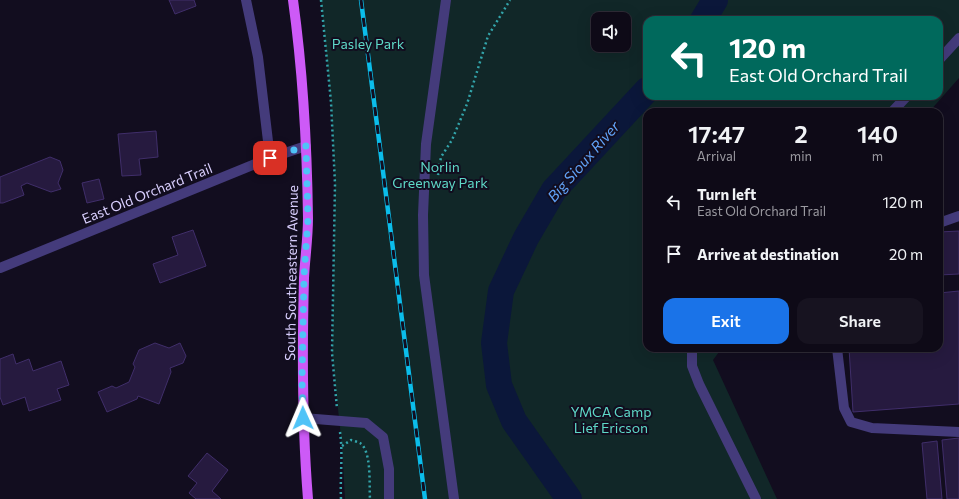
<!DOCTYPE html>
<style>
:root{--surface:#0e0a17;--page:#171320;--text:#f1f3f6;--muted:#9b9aa1;--line:#2e2b36;--accent:#1a73e8}
body{margin:0;font-family:Commissioner,sans-serif;background:var(--page);color:var(--text);height:100vh;display:flex;flex-direction:column;font-size:15px;white-space:nowrap}
*{box-sizing:border-box;margin:0}
p{font-size:13px;color:var(--muted)}
.icon{flex:none;width:22px;height:22px;fill:none;stroke:currentColor;stroke-width:2;stroke-linecap:round;stroke-linejoin:round}
.map{position:relative;flex:1;overflow:hidden}
.side{position:absolute;left:643px;top:108px;width:300px;height:244px;display:flex;flex-direction:column;background:var(--surface);border-radius:12px;box-shadow:0 4px 16px #0002,0 0 0 1px var(--line)}
.side>*{flex:none}
.top-card{position:absolute;left:643px;top:16px;width:300px;height:84px;border-radius:12px;box-shadow:0 4px 16px #0002,0 0 0 1px var(--line);background:#00695c;color:#fff;overflow:hidden}
.buttons{position:absolute;left:591px;top:12px;display:grid;gap:8px}
.buttons a{display:grid;place-items:center;width:40px;height:40px;border-radius:8px;background:var(--surface);box-shadow:0 4px 16px #0002,0 0 0 1px var(--line);font-size:20px}
.pin{position:absolute;display:grid;place-items:center;width:34px;height:34px;color:#fff;margin:-17px;border-radius:8px;box-shadow:0 2px 6px #0006}
.me{position:absolute;width:44px;margin:-22px;rotate:359deg;stroke-linejoin:round;filter:drop-shadow(0 0 3px #0008)}
.turn{display:flex;align-items:center;gap:14px;height:84px;padding:0 20px;font-size:18px}
.turn .icon{width:52px;height:52px;stroke-width:2.5}
.turn b{display:block;font-size:28px;line-height:34px}
.eta{display:flex;justify-content:space-evenly;align-items:center;height:68px;text-align:center}
.eta b{font-size:24px;font-weight:600;line-height:28px}
.button{display:flex;gap:8px;margin-top:auto;padding:8px 20px}
.button a{flex:1;height:46px;border-radius:12px;background:var(--accent);color:#fff;font-size:16px;font-weight:600;line-height:46px;text-align:center}
.button a+a{background:var(--page);color:var(--text)}
ul{padding:0;list-style:none}
li{display:flex;align-items:center;gap:12px;height:52px;padding:0 20px}
li div{flex:1}
li b{display:block;font-size:15px}
li em{font-style:normal}
.map>svg:first-child{display:block}
.green{fill:#112728;fill-rule:evenodd}
.lines{fill:none;stroke-linecap:round;stroke-linejoin:round}
.river{stroke:#0b173a;stroke-width:26}
.building{fill:#261a3f;stroke:#402e6a}
.path{stroke:#33a5ab;stroke-width:2.5;stroke-dasharray:2 3;stroke-linecap:butt}
.minor{stroke:#443b7b;stroke-width:10}
.major{stroke:#cd5af7;stroke-width:10}
.rail-casing{stroke:#0bbdeb;stroke-width:4.5}
.rail{stroke:#120d1f;stroke-width:3;stroke-dasharray:9;stroke-linecap:butt}
.route{stroke:#4fc3f7;stroke-width:7;stroke-dasharray:0 12.6}
.labels{text-anchor:middle;dominant-baseline:central;stroke-width:4;stroke-linejoin:round;paint-order:stroke}
.park-label{font-size:14px;fill:#5ed8c7;stroke:#120d1f}
.street-label{font-size:14px;fill:#d8cefd;stroke:#120d1f}
.water-label{font-size:15px;font-style:italic;fill:#61a2f7;stroke:#120d1f}
</style>
<div class="map">
<svg width="959" height="499" viewBox="0 0 959 499">
<rect width="100%" height="100%" fill="#120d1f"/>
<path class="green" d="M321 0H959V78L929 112H647V348H722L713 360 777 499H345L342 446 332 353 335 184 331 102ZM598 19H624V45H598ZM647 20H939V96H647Z"/>
<g class="lines">
<g class="river">
<path d="M703 20 715 0"/>
<path d="M569 499 514 421 499 385 494 343 501 291 526 238 554 190 647 90"/>
</g>
</g>
<g class="building">
<path d="M169 0H194L196 6 175 14Z"/>
<path d="M156 131 158 157 139 159 141 175 122 176 118 134Z"/>
<path d="M50 157 60 161 63 170 58 183 61 189 51 192 27 183 21 186 24 195 3 203H0V177Z"/>
<path d="M99 179 104 199 87 203 82 183Z"/>
<path d="M193 230 206 266 160 283 153 264 178 255 172 237Z"/>
<path d="M959 231V274L939 275V232Z"/>
<path d="M959 291V404L853 412 849 348H939V293Z"/>
<path d="M155 343 169 348 180 343 186 356 183 363 170 368 171 372 159 404 138 396 137 399 107 412 98 392 112 386 116 388 129 382 135 367 133 364 139 350Z"/>
<path d="M13 354 16 364 29 359 33 371 61 361 69 385 57 389 61 400 29 411 25 397 3 405 0 397V359Z"/>
<path d="M959 438V499H947L942 440Z"/>
<path d="M937 441 942 499H927L922 443Z"/>
<path d="M207 453 228 470 212 491 221 499H196L189 493 197 483 188 476Z"/>
</g>
<g class="lines">
<g class="path">
<path d="M321 0 331 102 335 184 332 353 337 409"/>
<path d="M438 175 441 157 452 140 467 104 488 36 510 0"/>
<path d="M340 432C343 454 340 477 341 499"/>
<path d="M342 446 351 440C354 441 358 442 360 443 372 451 369 486 370 499"/>
</g>
<g class="minor">
<path d="M246 0 258 57 270 158"/>
<path d="M446 0 426 144 423 215 424 275 454 499"/>
<path d="M939 60 959 38"/>
<path d="M892 112 907 96"/>
<path d="M939 223 959 216"/>
<path d="M0 268 270 158 306 146"/>
<path d="M692 348V366L699 384 756 499"/>
<path d="M837 348 844 408 851 422 872 428 959 432"/>
<path d="M303 418 366 423 383 437 389 469V499"/>
</g>
<path class="major" d="M293 0C303 72 307 145 308 218 308 238 305 258 304 278 302 352 302 425 308 499"/>
<g class="rail-casing">
<path id="rail" d="M361 0 425 499"/>
</g>
<use href="#rail" class="rail"/>
</g>
<g class="lines">
<path class="route" d="M270 158 306 146 308 219 304 276 302 380 303 418"/>
</g>
<g class="labels">
<g class="park-label">
<text x="368" y="43">Pasley Park</text>
<text x="440" y="166">Norlin<tspan x="440" dy="16">Greenway Park</tspan></text>
<text x="611" y="411">YMCA Camp<tspan x="611" dy="16">Lief Ericson</tspan></text>
</g>
<g class="street-label">
<text transform="translate(147 193) rotate(-22)">East Old Orchard Trail</text>
<text transform="translate(291 273) rotate(-89)">South Southeastern Avenue</text>
</g>
<g class="water-label">
<text transform="translate(583 161) rotate(-49)">Big Sioux River</text>
</g>
</g>
</svg>
<div class="buttons">
<a><svg class="icon" aria-label="sound" viewBox="0 0 24 24"><path d="M4 9h4l5-4v14l-5-4H4zM17 9q2 3 0 6"/></svg></a>
</div>
<div class="pin" style="left:270px;top:158px;background:#d93025"><svg class="icon" aria-label="arrive" viewBox="0 0 24 24"><path d="M6 21V4h12l-3 4 3 4H6"/></svg></div>
<svg class="me" style="left:303px;top:418px" viewBox="-20 -20 40 40"><path d="M0-17L14 15 0 8-14 15z" fill="#4fc3f7" stroke="#fff" stroke-width="4"/></svg>
<div class="top-card">
<div class="turn"><svg class="icon" aria-label="left" viewBox="0 0 24 24"><path d="M17 20v-9H6M10 6l-5 5 5 5"/></svg><div><b>120 m</b>East Old Orchard Trail</div></div>
</div>
<section class="side">
<div class="eta">
<div><b>17:47</b><p>Arrival</p></div>
<div><b>2</b><p>min</p></div>
<div><b>140</b><p>m</p></div>
</div>
<ul>
<li><svg class="icon" aria-label="left" viewBox="0 0 24 24"><path d="M17 20v-9H6M10 6l-5 5 5 5"/></svg><div><b>Turn left</b><p>East Old Orchard Trail</p></div><em>120 m</em></li>
<li><svg class="icon" aria-label="arrive" viewBox="0 0 24 24"><path d="M6 21V4h12l-3 4 3 4H6"/></svg><div><b>Arrive at destination</b></div><em>20 m</em></li>
</ul>
<div class="button"><a>Exit</a><a>Share</a></div>
</section>
</div>
